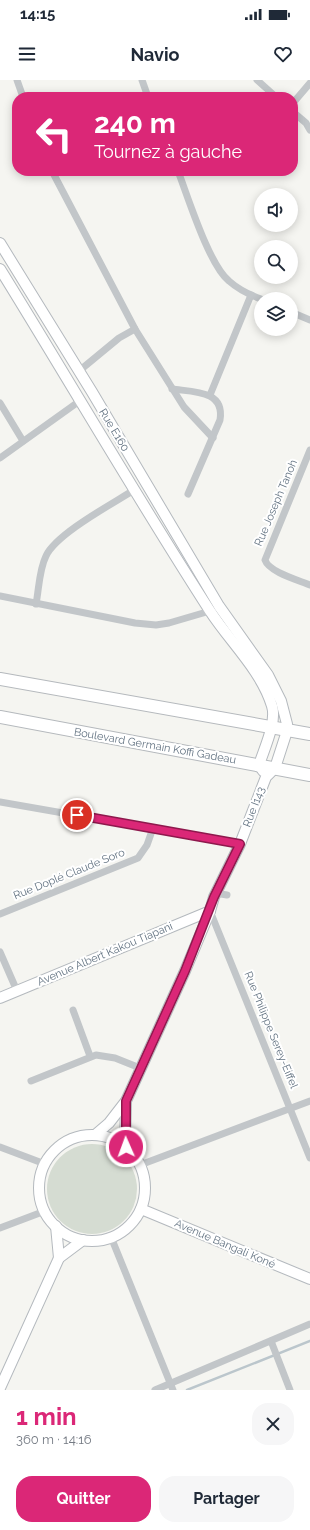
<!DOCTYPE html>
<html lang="fr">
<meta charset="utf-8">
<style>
:root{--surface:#fff;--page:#f6f6f7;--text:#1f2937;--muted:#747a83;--accent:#db2777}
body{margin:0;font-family:Raleway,sans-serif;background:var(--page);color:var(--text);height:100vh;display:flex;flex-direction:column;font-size:15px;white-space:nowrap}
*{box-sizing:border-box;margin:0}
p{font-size:13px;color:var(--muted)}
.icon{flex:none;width:22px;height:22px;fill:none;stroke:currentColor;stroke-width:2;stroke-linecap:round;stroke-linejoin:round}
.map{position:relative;height:1310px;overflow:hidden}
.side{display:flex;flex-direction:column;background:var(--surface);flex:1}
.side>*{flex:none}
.top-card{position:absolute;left:12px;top:12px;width:286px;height:84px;border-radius:16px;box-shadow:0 2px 10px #0003;background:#db2777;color:#fff;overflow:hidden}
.tools{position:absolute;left:254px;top:108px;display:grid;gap:8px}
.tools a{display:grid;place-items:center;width:44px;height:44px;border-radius:50%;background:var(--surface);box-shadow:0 2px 10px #0003;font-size:20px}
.pin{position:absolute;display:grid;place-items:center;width:34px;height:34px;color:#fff;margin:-17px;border:2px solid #fff;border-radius:50%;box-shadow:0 1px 4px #0007}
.me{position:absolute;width:44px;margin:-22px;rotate:358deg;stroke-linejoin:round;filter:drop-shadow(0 0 3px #0008)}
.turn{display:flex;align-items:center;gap:14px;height:84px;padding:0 16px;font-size:18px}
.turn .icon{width:52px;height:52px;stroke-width:2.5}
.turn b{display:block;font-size:28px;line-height:34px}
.round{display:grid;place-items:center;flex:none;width:42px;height:42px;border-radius:16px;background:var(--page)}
.head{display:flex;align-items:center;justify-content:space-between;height:68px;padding:0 16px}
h1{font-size:24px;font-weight:700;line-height:30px;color:var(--accent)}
.action{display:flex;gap:8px;margin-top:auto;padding:8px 16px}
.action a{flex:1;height:46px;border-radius:16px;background:var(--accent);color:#fff;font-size:16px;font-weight:700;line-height:46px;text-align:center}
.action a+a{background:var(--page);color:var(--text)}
.status{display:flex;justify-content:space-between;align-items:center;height:28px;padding:0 20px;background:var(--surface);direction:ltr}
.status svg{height:11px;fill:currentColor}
header{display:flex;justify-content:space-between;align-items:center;height:52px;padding:0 16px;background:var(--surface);font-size:18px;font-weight:700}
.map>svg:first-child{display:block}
.green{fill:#d5dcd2}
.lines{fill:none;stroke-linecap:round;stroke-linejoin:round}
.stream{stroke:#bbc6cc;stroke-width:2.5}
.secondary-casing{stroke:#b4b9be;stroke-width:12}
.primary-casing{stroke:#b5b9bd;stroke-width:14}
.street{stroke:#c2c6c9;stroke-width:7}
.secondary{stroke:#fff;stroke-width:10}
.primary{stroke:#fff;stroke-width:12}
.route-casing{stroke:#8e194d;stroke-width:10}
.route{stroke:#db2777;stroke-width:7}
.labels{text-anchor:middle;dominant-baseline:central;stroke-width:4;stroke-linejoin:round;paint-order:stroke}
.street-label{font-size:11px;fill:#637382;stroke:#fff}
</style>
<div class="status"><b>14:15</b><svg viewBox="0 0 49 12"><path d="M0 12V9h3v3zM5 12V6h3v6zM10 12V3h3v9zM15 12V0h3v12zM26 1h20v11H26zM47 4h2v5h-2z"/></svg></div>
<header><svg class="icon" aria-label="menu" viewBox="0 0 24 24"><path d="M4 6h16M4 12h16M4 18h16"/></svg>Navio<svg class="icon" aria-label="heart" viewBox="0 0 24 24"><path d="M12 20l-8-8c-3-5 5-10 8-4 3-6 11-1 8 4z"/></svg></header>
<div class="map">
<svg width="310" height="1310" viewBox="0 0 310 1310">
<rect width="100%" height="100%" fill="#f5f5f1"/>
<circle class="green" cx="92" cy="1109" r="45"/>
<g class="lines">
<path class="stream" d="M187 1310 310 1261"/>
<g class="secondary-casing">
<g id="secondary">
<path d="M0 163 92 312 219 526 268 595 281 621 287 644V651L275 688 266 697 240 764 214 817 210 831 185 891 126 1021 109 1043 95 1055"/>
<path d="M0 189C70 302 137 418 210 531 230 562 261 590 272 626 277 642 264 669 259 685L263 691"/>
<path d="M0 918 210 831"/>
<circle cx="92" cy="1108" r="53"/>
<path d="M125 1067 126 1021"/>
<path d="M141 1129 310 1199"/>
<path d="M56 1146 59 1178"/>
<path d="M0 1308 59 1178 83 1160"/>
</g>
</g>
<g class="primary-casing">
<g id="primary">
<path d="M0 599 310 654"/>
<path d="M0 637 310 695"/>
</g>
</g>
<g class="street">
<path d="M17 0 23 17"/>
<path d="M142 0 148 17"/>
<path d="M257 0 276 17"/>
<path d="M293 23 310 3"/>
<path d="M293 32 306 43 310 50"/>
<path d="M52 91 135 249 184 327 213 358"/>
<path d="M178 91C188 117 209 185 229 201 238 209 250 215 261 219"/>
<path d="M291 232 310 240"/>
<path d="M79 291 119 258 135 249"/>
<path d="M172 309C193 312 225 310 220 340L188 414"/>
<path d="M210 315 251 215"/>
<path d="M0 323 23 361"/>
<path d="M310 370 265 480C269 492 298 500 310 505"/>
<path d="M0 378 81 320"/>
<path d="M0 516 135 543 156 545 169 543 210 531"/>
<path d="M36 524C39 509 39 490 46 476 56 454 112 424 134 410"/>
<path d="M0 722 240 764"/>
<path d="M215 813 227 815"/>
<path d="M210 831 310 1078"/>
<path d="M0 834 138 778 147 765 153 748"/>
<path d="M0 872 17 911"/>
<path d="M73 930 90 976"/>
<path d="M31 1001 96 975 115 978 140 988"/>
<path d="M0 1067 45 1084"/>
<path d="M140 1085 310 1021"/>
<path d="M0 1148 45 1131"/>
<path d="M111 1157 173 1310"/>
<path d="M271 1261 290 1310"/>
<path d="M155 1310 310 1244"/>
</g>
<use href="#secondary" class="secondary"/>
<use href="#primary" class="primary"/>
</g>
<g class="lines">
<g class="route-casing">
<path id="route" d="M77 735 240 764 214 817 185 891 126 1021V1067"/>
</g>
<use href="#route" class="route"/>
</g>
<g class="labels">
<g class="street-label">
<text transform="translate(114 350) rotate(59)">Rue E160</text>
<text transform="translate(276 423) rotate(-67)">Rue Joseph Tanoh</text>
<text transform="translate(155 666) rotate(10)">Boulevard Germain Koffi Gadeau</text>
<text transform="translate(254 727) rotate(-69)">Rue I143</text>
<text transform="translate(69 794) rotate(-22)">Rue Doplé Claude Soro</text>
<text transform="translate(105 874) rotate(-23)">Avenue Albert Kakou Tiapani</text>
<text transform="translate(271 950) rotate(68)">Rue Philippe Serey-Eiffel</text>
<text transform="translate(225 1164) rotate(23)">Avenue Bangali Koné</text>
</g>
</g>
</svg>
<div class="tools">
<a><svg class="icon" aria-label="sound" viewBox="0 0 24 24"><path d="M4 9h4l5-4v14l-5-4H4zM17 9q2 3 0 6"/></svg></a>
<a><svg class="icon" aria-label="search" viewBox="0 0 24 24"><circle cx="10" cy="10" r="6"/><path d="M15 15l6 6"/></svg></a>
<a><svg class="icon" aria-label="layers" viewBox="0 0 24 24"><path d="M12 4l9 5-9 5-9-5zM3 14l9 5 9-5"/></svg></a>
</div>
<div class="pin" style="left:77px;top:735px;background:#d93025"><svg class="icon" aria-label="arrive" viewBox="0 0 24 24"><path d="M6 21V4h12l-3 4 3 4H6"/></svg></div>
<svg class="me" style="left:126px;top:1067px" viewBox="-20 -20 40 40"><circle r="17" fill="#db2777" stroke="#fff" stroke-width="3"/><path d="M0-11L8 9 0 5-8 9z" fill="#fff"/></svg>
<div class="top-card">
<div class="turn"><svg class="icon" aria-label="left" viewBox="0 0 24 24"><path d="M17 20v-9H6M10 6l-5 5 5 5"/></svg><div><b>240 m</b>Tournez à gauche</div></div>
</div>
</div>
<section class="side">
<div class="head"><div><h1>1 min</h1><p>360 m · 14:16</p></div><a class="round"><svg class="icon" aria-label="close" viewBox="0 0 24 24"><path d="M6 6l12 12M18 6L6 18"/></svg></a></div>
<div class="action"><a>Quitter</a><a>Partager</a></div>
</section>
